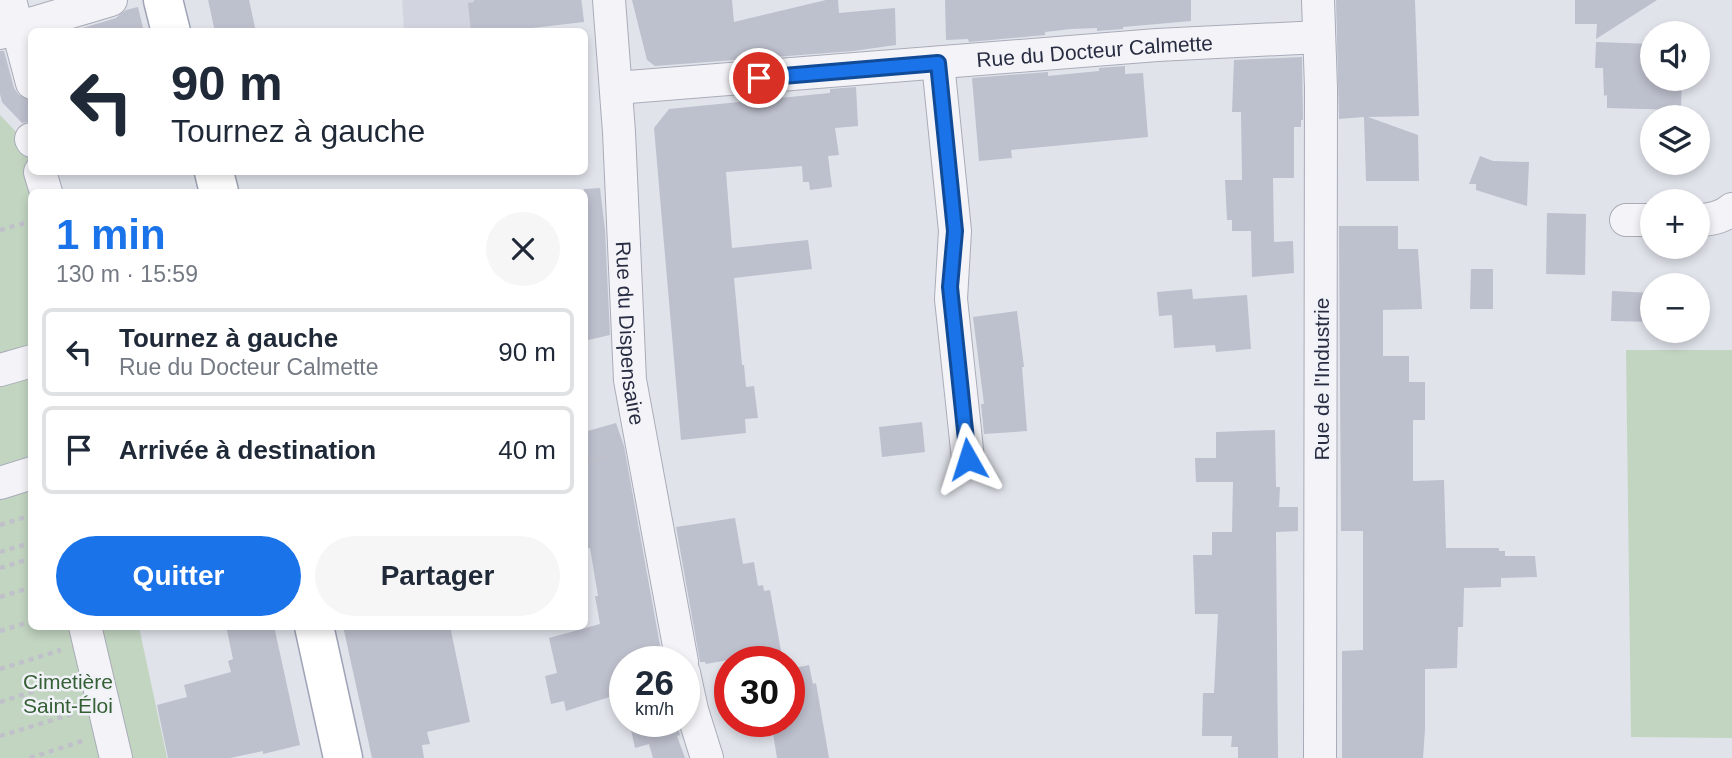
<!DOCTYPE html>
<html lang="fr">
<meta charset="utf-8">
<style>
:root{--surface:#fff;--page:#f6f6f7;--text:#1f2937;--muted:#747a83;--line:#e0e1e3;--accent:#1a73e8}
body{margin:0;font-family:Arial,sans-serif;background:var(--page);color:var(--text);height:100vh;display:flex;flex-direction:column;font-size:26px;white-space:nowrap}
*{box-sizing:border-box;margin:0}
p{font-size:23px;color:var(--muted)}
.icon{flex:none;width:38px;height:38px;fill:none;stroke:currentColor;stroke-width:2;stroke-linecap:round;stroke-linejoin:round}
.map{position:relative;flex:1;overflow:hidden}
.panel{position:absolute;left:28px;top:189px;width:560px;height:441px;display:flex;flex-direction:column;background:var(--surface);border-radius:10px;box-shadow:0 4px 10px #0003}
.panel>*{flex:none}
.guide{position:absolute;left:28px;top:28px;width:560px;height:147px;border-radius:10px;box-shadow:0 4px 10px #0003;background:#fff;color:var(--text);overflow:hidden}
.fabs{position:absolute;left:1640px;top:21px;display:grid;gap:14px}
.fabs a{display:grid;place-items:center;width:70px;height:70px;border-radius:50%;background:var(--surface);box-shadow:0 4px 10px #0003;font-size:35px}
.speed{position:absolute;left:609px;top:646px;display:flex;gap:14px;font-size:35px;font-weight:700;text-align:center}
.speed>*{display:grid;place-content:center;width:91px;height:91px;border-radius:50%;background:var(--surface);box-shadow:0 4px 10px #0003;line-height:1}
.speed small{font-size:18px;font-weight:400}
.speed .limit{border:10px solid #d22;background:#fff;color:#111}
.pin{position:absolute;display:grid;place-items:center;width:60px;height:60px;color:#fff;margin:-30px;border:4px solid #fff;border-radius:50%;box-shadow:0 2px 7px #0007}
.me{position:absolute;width:77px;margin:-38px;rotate:354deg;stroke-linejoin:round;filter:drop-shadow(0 0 5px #0008)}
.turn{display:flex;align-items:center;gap:24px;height:147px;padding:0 28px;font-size:32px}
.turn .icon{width:91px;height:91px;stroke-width:2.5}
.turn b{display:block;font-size:49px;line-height:60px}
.round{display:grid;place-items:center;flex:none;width:74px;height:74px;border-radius:37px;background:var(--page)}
.summary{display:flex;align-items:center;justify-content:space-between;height:119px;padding:0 28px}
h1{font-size:42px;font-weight:700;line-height:52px;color:var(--accent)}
.cta{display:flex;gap:14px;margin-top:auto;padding:14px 28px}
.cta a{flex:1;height:80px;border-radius:42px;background:var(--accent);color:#fff;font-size:28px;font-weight:700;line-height:80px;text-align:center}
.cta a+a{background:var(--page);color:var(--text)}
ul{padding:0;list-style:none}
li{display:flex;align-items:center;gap:21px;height:88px;margin:0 14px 10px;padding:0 14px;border:4px solid var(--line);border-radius:10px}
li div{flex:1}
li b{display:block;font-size:26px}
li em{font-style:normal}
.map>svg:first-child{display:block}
.built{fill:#d2d5df}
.green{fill:#c2d5c1}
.building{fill:#bdc0cd}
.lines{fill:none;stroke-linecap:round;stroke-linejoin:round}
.minor-casing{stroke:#a9acb8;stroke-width:34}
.major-casing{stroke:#9fa4b7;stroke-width:41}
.path{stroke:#bfc0c9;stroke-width:4.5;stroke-dasharray:5 5;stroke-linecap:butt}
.minor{stroke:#f4f4f8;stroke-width:32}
.major{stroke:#fff;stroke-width:38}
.route-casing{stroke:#114b97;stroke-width:18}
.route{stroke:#1a73e8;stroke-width:12}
.labels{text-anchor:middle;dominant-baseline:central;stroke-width:5;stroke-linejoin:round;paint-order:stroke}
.street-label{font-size:21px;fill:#282d43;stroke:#f0f2f7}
.park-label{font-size:21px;fill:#355f34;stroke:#f0f2f7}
</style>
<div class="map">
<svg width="1732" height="758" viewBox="0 0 1732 758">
<rect width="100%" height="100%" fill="#e0e3ea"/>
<path class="built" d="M402 0H582L584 21 491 31H404Z"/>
<g class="green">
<path d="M0 115 18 134 31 132 32 626 139 627 167 758H0Z"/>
<path d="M1626 350H1732V738L1631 737Z"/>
</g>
<g class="building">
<path d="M208 0H249L256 32H215Z"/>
<path d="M474 0H581L584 22 496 32H471L468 3 474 2Z"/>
<path d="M632 0H732L734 22 826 0H838L839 13 895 8 896 45 853 51 655 66 647 60Z"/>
<path d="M945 0H1191V21L1123 27V29L1097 31V28L1071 29 1045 32V35L969 42 968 39 946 40Z"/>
<path d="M1336 0H1415L1419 116 1368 117 1418 135 1419 181H1366L1364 117 1339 119Z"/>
<path d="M1575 0H1657L1596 39 1597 24H1575Z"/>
<path d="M138 7 144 32H76V30L116 18 126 10Z"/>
<path d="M1596 42 1652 44V79H1682L1681 110 1607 108V95L1604 96 1603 68H1595Z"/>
<path d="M0 51H4L14 88 19 95 32 101V121L22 123 2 102 0 94Z"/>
<path d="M1302 57 1303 120H1301V127H1294V178H1273L1274 242 1293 241 1294 273 1252 277 1251 231H1232V220H1227L1225 180H1242L1241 112H1232L1234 60Z"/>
<path d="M1125 66V74L1143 73 1148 137 1011 150 1012 158 979 161 972 78 1048 72V76L1099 71V68Z"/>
<path d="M856 87 858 126 835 128 839 155 828 156 832 187 810 190 809 182H803L802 166 726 172 732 248 808 240 812 269 734 278 742 365H744L746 387 754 386 758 418 745 419 746 433 681 440 654 128 669 109 830 93V89Z"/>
<path d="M1480 156 1493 161 1529 162 1527 206 1476 190V184H1469Z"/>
<path d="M600 188 605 230 610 335 584 341V189Z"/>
<path d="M1547 213 1586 214 1585 275 1546 274Z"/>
<path d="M1339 226H1398V249H1418L1422 309 1383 310V356H1409V382H1425V420H1413V481L1444 480 1446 548H1499V551H1505V556H1535L1537 577 1501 578V587L1464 588 1463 627H1458L1457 668 1425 669V729L1423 758H1342V651L1363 650V531H1341Z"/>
<path d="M1471 269H1493V309H1470Z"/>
<path d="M1192 289 1193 299 1247 295 1251 349 1216 352 1215 345 1174 348 1172 315 1159 316 1157 292Z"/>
<path d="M1612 291 1652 293V322L1611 321Z"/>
<path d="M1017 311 1024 367H1022L1027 431 984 434 981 404H984L973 317Z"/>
<path d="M922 422 925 452 882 457 879 427Z"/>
<path d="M616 423 624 446 663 662H625V692L566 711 564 701 551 704 545 676 557 673 549 638 600 624 595 596H598L590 548 584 549V432Z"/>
<path d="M1275 430 1276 487H1280L1279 507H1298V531L1276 532 1278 758H1238V747H1231L1232 736H1202L1203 693H1214L1218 614H1195L1193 555H1212V532H1232L1233 482H1196L1195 458H1216V432Z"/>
<path d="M735 518 743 564 754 562 758 586 763 585 764 591 770 590 783 662H758L757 655 706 664 705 662H700L676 527Z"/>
<path d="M226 626H274L300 745 263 754V751L230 758H168L157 705 187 697 184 685 231 672 228 661 233 659Z"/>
<path d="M343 626H450L470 722 427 732 430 744 422 745 424 758H372Z"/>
<path d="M809 665 813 684 816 683 829 758H777L771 721H789V669Z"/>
<path d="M629 721H676L680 735 677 736 685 758H653L649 744 635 748Z"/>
</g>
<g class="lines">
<g class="minor-casing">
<g id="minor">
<path d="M10 0 32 83"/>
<path id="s1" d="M609 0 619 132 630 380 682 662"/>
<path d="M1318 0 1321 88 1320 758"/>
<path d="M0 33 111 0"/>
<path d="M938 63 955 231 951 299 968 459"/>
<path id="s2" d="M616 88 1157 45 1319 37"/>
<path d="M31 139 32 141"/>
<path d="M40 172 46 192"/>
<path d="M1626 220H1652"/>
<path d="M1698 220C1711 220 1722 218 1732 209"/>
<path d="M0 370 32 361"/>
<path d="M0 483 32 473"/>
<path d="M85 626 116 758"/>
<path d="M684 673 692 710 707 758"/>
</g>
</g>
<g class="major-casing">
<g id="major">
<path d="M163 0 171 32"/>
<path d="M214 172 219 192"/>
<path d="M314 626 343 758"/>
</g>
</g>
<g class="path">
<path d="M0 230 32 221"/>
<path d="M584 463 614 454"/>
<path d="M0 525 32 515"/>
<path d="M0 552 30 543 32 547"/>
<path d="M0 568 32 558"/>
<path d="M0 597 32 587"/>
<path d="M0 631 32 621"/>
<path d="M0 669 61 650"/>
<path d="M0 702 68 680"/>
<path d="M0 736 76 713"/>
<path d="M30 758 82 741"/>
</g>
<use href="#minor" class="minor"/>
<use href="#major" class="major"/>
</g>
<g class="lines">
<g class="route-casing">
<path id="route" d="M759 78 938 63 955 231 950 287 968 459"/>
</g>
<use href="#route" class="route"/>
</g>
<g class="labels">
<g class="street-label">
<text stroke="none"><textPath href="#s2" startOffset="480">Rue du Docteur Calmette</textPath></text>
<text stroke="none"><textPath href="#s1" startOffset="334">Rue du Dispensaire</textPath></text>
<text transform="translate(1321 379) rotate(-90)">Rue de l'Industrie</text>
</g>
<g class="park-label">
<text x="68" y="681">Cimetière<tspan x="68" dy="24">Saint-Éloi</tspan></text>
</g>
</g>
</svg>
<div class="fabs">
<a><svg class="icon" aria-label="sound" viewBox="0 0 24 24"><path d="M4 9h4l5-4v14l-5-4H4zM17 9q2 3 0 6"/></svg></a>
<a><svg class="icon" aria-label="layers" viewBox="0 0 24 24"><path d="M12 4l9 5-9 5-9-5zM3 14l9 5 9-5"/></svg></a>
<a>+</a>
<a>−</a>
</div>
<div class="speed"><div>26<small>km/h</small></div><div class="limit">30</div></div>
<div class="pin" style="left:759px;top:78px;background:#d93025"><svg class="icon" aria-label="arrive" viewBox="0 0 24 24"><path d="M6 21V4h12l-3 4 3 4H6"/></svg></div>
<svg class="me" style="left:968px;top:459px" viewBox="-20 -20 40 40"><path d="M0-17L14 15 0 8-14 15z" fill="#1a73e8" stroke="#fff" stroke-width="4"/></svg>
<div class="guide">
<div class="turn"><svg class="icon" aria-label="left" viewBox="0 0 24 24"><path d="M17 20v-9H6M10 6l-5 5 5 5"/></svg><div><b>90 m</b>Tournez à gauche</div></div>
</div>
<section class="panel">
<div class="summary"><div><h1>1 min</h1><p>130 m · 15:59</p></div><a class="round"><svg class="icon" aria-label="close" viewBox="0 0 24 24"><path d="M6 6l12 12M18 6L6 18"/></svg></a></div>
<ul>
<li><svg class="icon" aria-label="left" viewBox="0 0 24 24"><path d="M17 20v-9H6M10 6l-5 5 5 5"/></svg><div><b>Tournez à gauche</b><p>Rue du Docteur Calmette</p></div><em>90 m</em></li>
<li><svg class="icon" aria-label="arrive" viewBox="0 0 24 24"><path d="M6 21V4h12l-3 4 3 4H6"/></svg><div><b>Arrivée à destination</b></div><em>40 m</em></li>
</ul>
<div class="cta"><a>Quitter</a><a>Partager</a></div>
</section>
</div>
